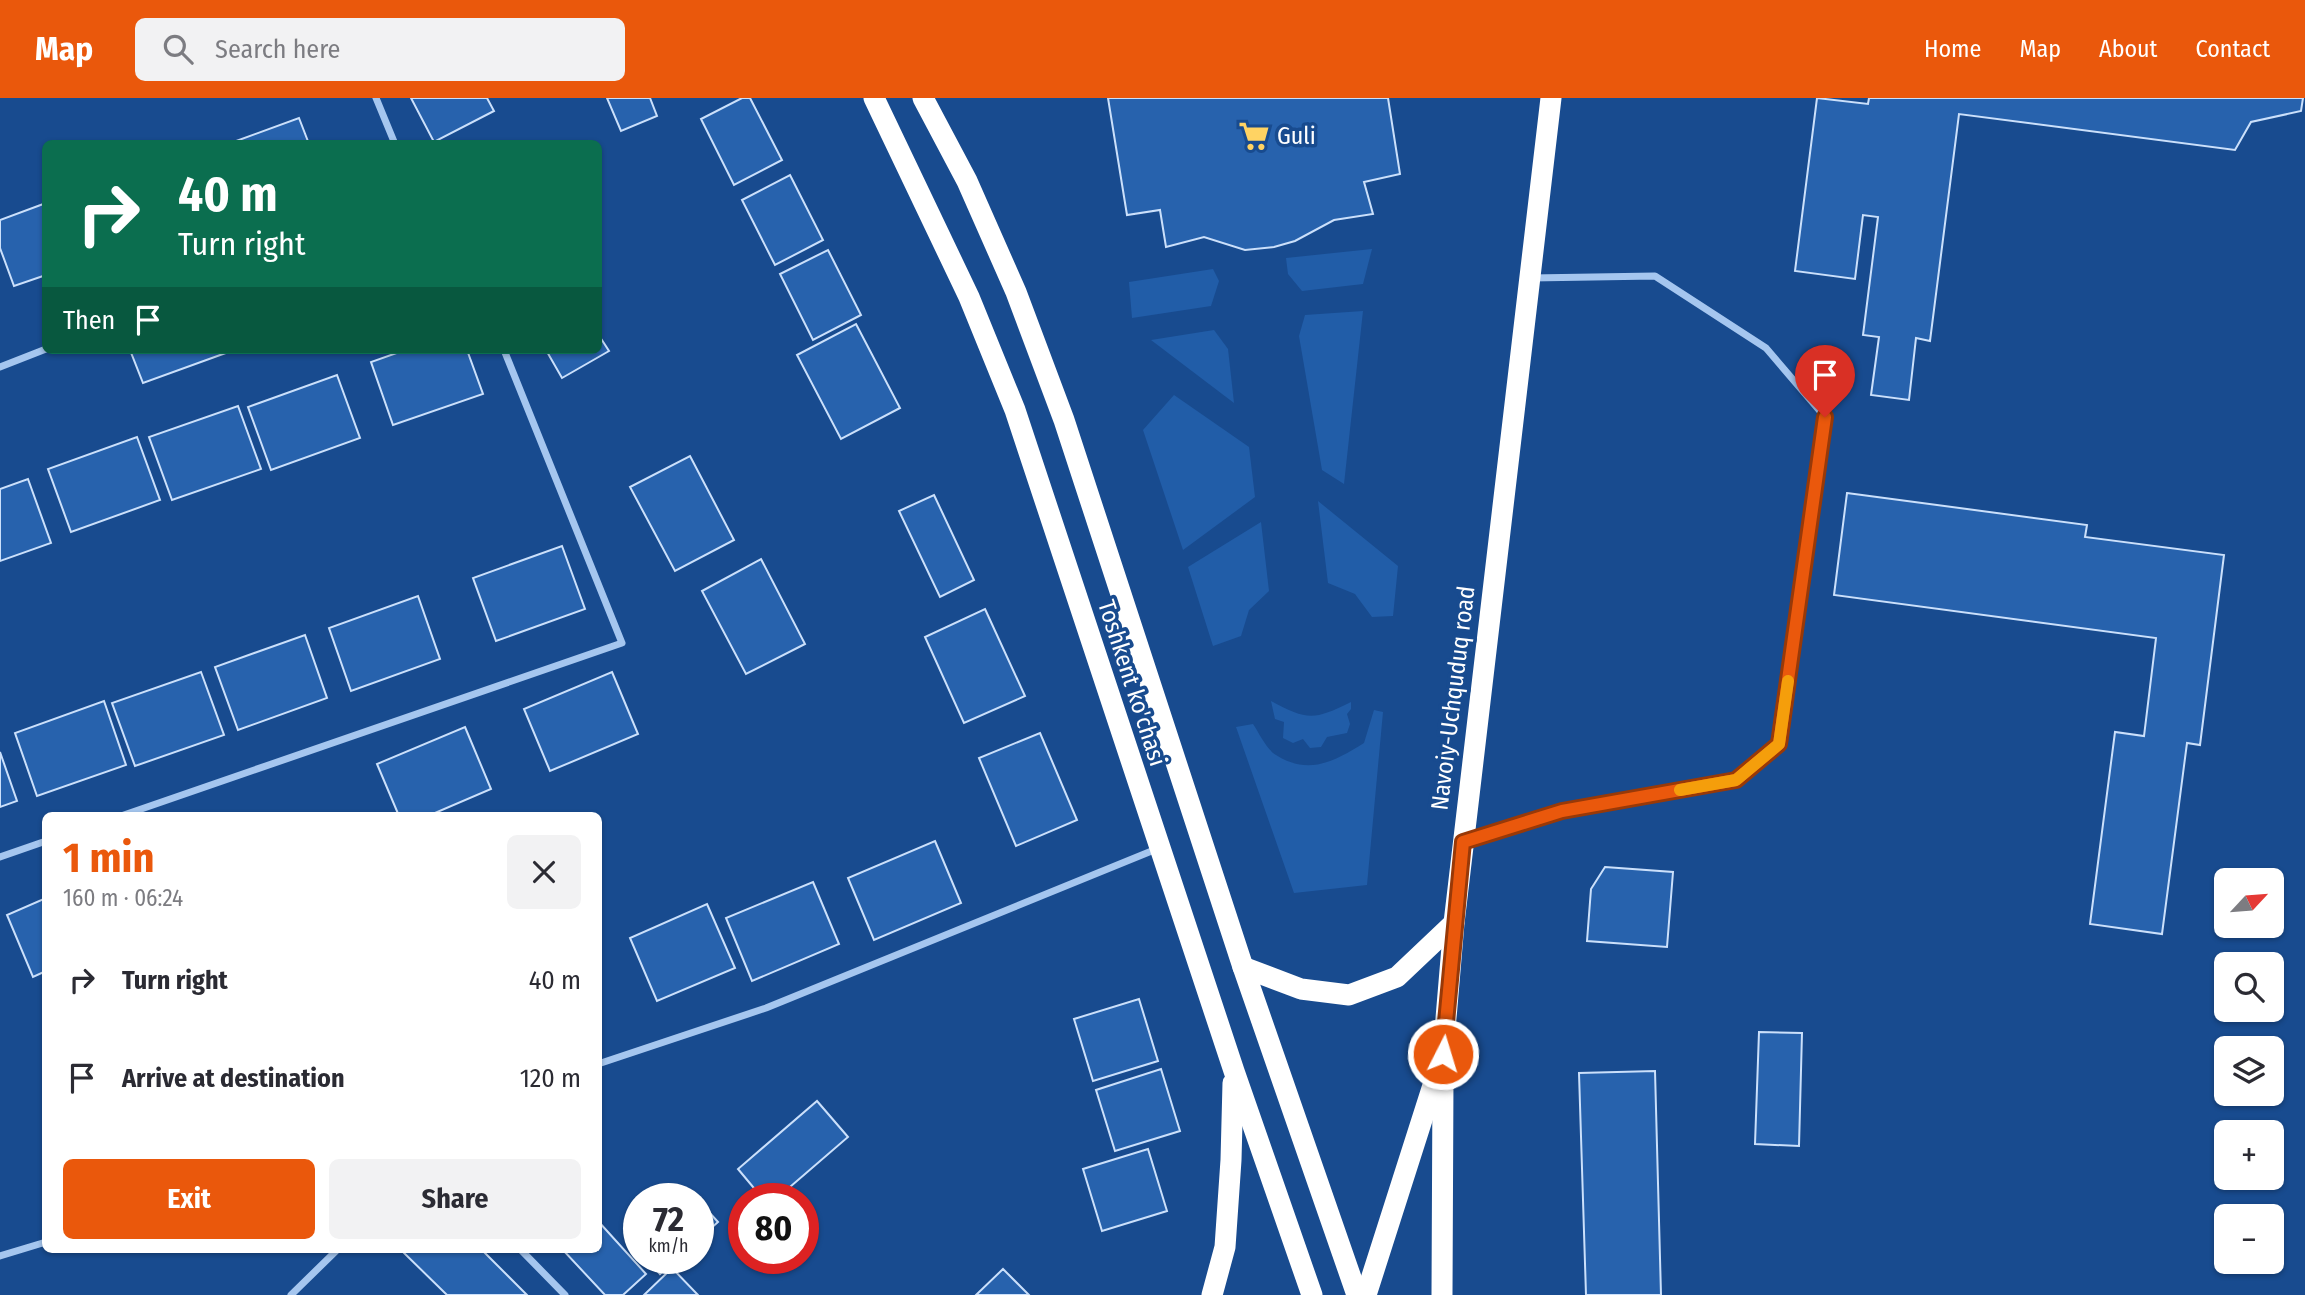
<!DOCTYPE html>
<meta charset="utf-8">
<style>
:root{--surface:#fff;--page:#f2f2f3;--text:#2b2b33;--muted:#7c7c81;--accent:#ea580c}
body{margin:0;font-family:"Fira Sans Condensed",sans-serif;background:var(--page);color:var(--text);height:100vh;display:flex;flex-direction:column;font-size:26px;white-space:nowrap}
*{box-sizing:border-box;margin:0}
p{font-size:23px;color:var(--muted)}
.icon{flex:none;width:38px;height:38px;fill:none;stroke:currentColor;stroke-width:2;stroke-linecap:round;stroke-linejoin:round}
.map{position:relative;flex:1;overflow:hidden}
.side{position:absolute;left:42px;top:714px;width:560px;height:441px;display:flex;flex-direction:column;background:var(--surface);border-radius:10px;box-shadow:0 2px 5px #0004}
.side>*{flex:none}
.hud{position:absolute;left:42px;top:42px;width:560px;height:214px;border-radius:10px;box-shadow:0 2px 5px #0004;background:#0b6e4f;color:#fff;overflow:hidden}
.needle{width:46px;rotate:64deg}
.buttons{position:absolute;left:2214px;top:770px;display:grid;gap:14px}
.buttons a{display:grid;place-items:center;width:70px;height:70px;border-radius:10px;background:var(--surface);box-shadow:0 2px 5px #0004;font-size:35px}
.speed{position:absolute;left:623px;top:1085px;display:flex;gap:14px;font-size:35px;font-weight:700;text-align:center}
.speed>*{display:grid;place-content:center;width:91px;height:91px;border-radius:50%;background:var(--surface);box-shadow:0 2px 5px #0004;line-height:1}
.speed small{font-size:18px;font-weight:400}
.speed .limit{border:10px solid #d22;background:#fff;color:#111}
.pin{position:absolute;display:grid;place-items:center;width:60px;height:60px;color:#fff;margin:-72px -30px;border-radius:50% 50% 50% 0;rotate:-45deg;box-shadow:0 0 7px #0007}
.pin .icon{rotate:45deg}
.me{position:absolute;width:77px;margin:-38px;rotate:5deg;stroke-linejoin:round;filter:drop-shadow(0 0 5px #0008)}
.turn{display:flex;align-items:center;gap:24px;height:147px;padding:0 21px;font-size:32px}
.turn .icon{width:91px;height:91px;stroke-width:2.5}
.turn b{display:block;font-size:49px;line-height:60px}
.then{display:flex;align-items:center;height:66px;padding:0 21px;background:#0003;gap:14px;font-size:26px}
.round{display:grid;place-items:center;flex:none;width:74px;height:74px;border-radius:10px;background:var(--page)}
.summary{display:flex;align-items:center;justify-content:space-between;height:119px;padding:0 21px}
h1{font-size:42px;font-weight:700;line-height:52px;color:var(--accent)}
.action{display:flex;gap:14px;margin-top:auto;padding:14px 21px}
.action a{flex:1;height:80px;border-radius:10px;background:var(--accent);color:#fff;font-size:28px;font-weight:700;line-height:80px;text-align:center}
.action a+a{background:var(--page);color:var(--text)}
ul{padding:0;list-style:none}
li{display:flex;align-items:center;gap:21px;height:98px;padding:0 21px}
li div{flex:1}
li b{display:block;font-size:26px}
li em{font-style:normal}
header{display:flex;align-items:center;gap:42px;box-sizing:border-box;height:98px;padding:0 35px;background:var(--accent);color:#fff}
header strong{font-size:33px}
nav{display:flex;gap:38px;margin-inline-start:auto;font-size:24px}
.search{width:490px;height:63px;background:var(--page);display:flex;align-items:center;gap:18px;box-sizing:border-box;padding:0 24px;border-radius:10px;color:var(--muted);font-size:26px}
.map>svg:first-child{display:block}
.green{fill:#215da8}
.building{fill:#2762ad;stroke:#cbe0fb;stroke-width:2}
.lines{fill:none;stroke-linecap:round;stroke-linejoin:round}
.street{stroke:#a5c6ef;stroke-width:7}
.highway{stroke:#fff;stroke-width:21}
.route-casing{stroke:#983908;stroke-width:18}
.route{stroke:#ea580c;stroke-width:12}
.slow{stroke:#f59e0b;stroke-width:12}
.labels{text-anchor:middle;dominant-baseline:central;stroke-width:7;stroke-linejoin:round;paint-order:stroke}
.poi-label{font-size:24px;fill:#fff;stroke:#184b8f;text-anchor:start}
.street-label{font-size:24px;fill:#fff;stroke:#184b8f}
</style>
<header>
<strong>Map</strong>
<div class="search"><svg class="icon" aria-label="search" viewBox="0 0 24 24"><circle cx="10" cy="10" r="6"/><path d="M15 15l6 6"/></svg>Search here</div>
<nav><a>Home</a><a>Map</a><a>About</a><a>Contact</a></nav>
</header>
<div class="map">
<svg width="2305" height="1197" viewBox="0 0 2305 1197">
<rect width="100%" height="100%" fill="#184b8f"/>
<g class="green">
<path d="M1372 151 1363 186 1302 193 1288 176 1286 160Z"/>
<path d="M1213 171 1219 183 1211 208 1132 220 1129 184Z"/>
<path d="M1363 213 1344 386 1322 372 1299 238 1305 217Z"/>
<path d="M1214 232 1228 251 1234 305 1151 242Z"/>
<path d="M1174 297 1249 349 1255 399 1183 452 1143 332Z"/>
<path d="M1318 403 1398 468 1393 518 1372 519 1355 496 1328 485Z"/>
<path d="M1261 424 1269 493 1249 512 1241 538 1213 548 1188 469Z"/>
<path d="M1271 603C1307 622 1313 623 1351 604V611L1347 616 1350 626 1347 635 1327 639 1321 649 1310 650 1303 641 1293 645 1283 640 1284 624 1275 621Z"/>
<path d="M1374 612 1383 614 1367 787 1294 795 1236 629 1253 626C1259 635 1267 652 1276 657 1309 678 1335 663 1364 645Z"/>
</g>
<g class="building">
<path d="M411 0H487L494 13 434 44Z"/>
<path d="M607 0H650L657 18 621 33Z"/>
<path d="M742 0H750L782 62 734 87 701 21Z"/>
<path d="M1108 0H1388L1400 76 1364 84 1373 116 1334 122 1295 143 1274 149 1245 152 1204 139 1166 149 1160 112 1127 117Z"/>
<path d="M1817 0 1868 6 1869 0H2303L2301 13 2251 24 2235 52 1959 16 1930 243 1916 240 1909 302 1871 297 1879 239 1863 237 1878 119 1863 117 1855 181 1795 173Z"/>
<path d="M299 20 309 46H228Z"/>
<path d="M790 77 823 142 775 167 742 102Z"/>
<path d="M46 105V177L14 188 0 150V122Z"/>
<path d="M828 152 861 217 813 242 780 176Z"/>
<path d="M856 226 900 310 841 341 797 257Z"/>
<path d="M598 236 609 253 562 280 546 252H598Z"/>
<path d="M130 252H234L143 285Z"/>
<path d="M405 252H467L483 296 393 327 371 264Z"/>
<path d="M337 277 360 340 271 372 248 309Z"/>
<path d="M238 308 261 371 172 402 149 339Z"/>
<path d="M137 339 160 402 71 434 48 371Z"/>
<path d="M690 358 734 442 675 473 630 389Z"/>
<path d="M28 381 51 445 0 463V391Z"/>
<path d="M1847 395 2087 427 2085 439 2224 457 2200 647 2187 645 2162 836 2090 826 2115 634 2144 638 2156 540 1834 497Z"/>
<path d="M934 397 974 482 940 499 899 413Z"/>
<path d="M562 448 585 511 496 543 473 480Z"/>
<path d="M761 461 805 546 746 576 702 493Z"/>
<path d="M418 498 440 561 351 593 329 530Z"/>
<path d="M985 511 1025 598 964 625 925 539Z"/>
<path d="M305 537 327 600 238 632 215 569Z"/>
<path d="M201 574 224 637 135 668 112 605Z"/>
<path d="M612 574 638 636 550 673 524 611Z"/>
<path d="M104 603 126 667 37 698 15 635Z"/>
<path d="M465 629 491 691 428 718H399L377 666Z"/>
<path d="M1040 635 1077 722 1016 748 979 660Z"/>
<path d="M0 654 17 703 0 709Z"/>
<path d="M935 743 961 805 874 842 848 780Z"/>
<path d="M1605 769 1673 774 1667 849 1587 843 1591 791Z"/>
<path d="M813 784 839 846 752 883 726 820Z"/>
<path d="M46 800V873L33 879 7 817Z"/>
<path d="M707 806 735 870 657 903 630 840Z"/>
<path d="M1139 901 1158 963 1093 983 1074 921Z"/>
<path d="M1759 934 1802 935 1799 1048 1755 1046Z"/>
<path d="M1161 971 1180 1033 1115 1053 1096 992Z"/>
<path d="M1655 973 1661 1197H1586L1579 975Z"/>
<path d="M817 1003 848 1039 776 1101H763L738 1071Z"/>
<path d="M1148 1051 1167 1113 1102 1133 1083 1071Z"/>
<path d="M691 1094 697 1101H683Z"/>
<path d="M698 1102 718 1124 698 1142Z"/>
<path d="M598 1123 646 1176 623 1197H605L563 1152H598Z"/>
<path d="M401 1152H482L527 1197H447Z"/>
<path d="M646 1160H678L660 1176Z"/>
<path d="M672 1170 698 1197H644Z"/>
<path d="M1003 1171 1029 1197H976Z"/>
</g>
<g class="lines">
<g class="street">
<path d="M376 0 395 46"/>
<path d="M0 269 46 251"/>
<path d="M121 718 622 545 504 252"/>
<path d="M1467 742 1562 713 1736 682 1779 646 1825 319 1766 250 1655 178 1531 180"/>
<path d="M0 759 46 743"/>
<path d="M598 966 766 910 1159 750"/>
<path d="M521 1152 565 1197"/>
<path d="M0 1158 46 1144"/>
<path d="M291 1197 337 1152"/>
</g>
<g class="highway">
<path d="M874 0 969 199 1015 312 1234 973 1312 1197"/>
<path d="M923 0 967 83 1016 194 1064 322 1243 869 1357 1197"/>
<path d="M1243 869 1301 891 1349 897 1397 879 1454 825"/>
<path d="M1212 1197 1225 1149 1231 1062 1233 985"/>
<path d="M1366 1197 1443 956 1454 825 1551 0"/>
<path d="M1442 1197 1443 979"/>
</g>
</g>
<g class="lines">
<g class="route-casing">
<path id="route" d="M1443 956 1463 744 1562 713 1736 682 1779 646 1825 319"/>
</g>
<use href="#route" class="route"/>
<path class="slow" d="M1680 692 1736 682 1779 646 1788 583"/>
</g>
<defs>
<g id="supermarket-bare" transform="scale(2.415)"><path d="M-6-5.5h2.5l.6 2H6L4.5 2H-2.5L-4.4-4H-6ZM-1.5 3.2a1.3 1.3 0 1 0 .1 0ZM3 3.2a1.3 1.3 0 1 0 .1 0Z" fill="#ffd363" stroke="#184b8f" stroke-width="2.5" paint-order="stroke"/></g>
</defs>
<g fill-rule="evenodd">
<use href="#supermarket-bare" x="1254" y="38"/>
</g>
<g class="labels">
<g class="poi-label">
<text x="1277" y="38">Guli</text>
</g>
<g class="street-label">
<text transform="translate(1132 585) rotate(72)">Toshkent ko'chasi</text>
<text transform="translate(1453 600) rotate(-83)">Navoiy-Uchquduq road</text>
</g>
</g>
</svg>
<div class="buttons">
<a><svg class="needle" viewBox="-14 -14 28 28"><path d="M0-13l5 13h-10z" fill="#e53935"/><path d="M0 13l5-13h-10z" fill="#7c7c81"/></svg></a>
<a><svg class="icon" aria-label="search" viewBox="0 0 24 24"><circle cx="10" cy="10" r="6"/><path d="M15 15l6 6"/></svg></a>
<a><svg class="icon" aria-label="layers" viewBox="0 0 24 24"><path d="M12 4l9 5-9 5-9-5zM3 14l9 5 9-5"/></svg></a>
<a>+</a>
<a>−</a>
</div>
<div class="speed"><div>72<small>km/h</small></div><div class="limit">80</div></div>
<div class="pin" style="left:1825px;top:319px;background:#d93025"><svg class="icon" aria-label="arrive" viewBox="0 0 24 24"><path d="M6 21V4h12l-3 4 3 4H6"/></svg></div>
<svg class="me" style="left:1443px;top:956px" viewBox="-20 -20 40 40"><circle r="17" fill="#ea580c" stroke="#fff" stroke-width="3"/><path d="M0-11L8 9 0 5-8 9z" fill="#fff"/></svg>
<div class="hud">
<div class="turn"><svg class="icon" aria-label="right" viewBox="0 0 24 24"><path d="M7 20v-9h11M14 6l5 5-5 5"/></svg><div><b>40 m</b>Turn right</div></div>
<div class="then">Then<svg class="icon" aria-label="arrive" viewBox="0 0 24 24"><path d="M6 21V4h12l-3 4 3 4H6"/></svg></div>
</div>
<section class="side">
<div class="summary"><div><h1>1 min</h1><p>160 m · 06:24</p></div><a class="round"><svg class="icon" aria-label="close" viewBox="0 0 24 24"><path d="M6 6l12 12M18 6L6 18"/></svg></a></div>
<ul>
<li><svg class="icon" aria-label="right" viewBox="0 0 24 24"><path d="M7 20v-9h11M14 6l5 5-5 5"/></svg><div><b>Turn right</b></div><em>40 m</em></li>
<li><svg class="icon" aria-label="arrive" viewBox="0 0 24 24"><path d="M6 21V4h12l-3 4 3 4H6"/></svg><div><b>Arrive at destination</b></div><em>120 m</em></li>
</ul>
<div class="action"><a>Exit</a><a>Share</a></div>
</section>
</div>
